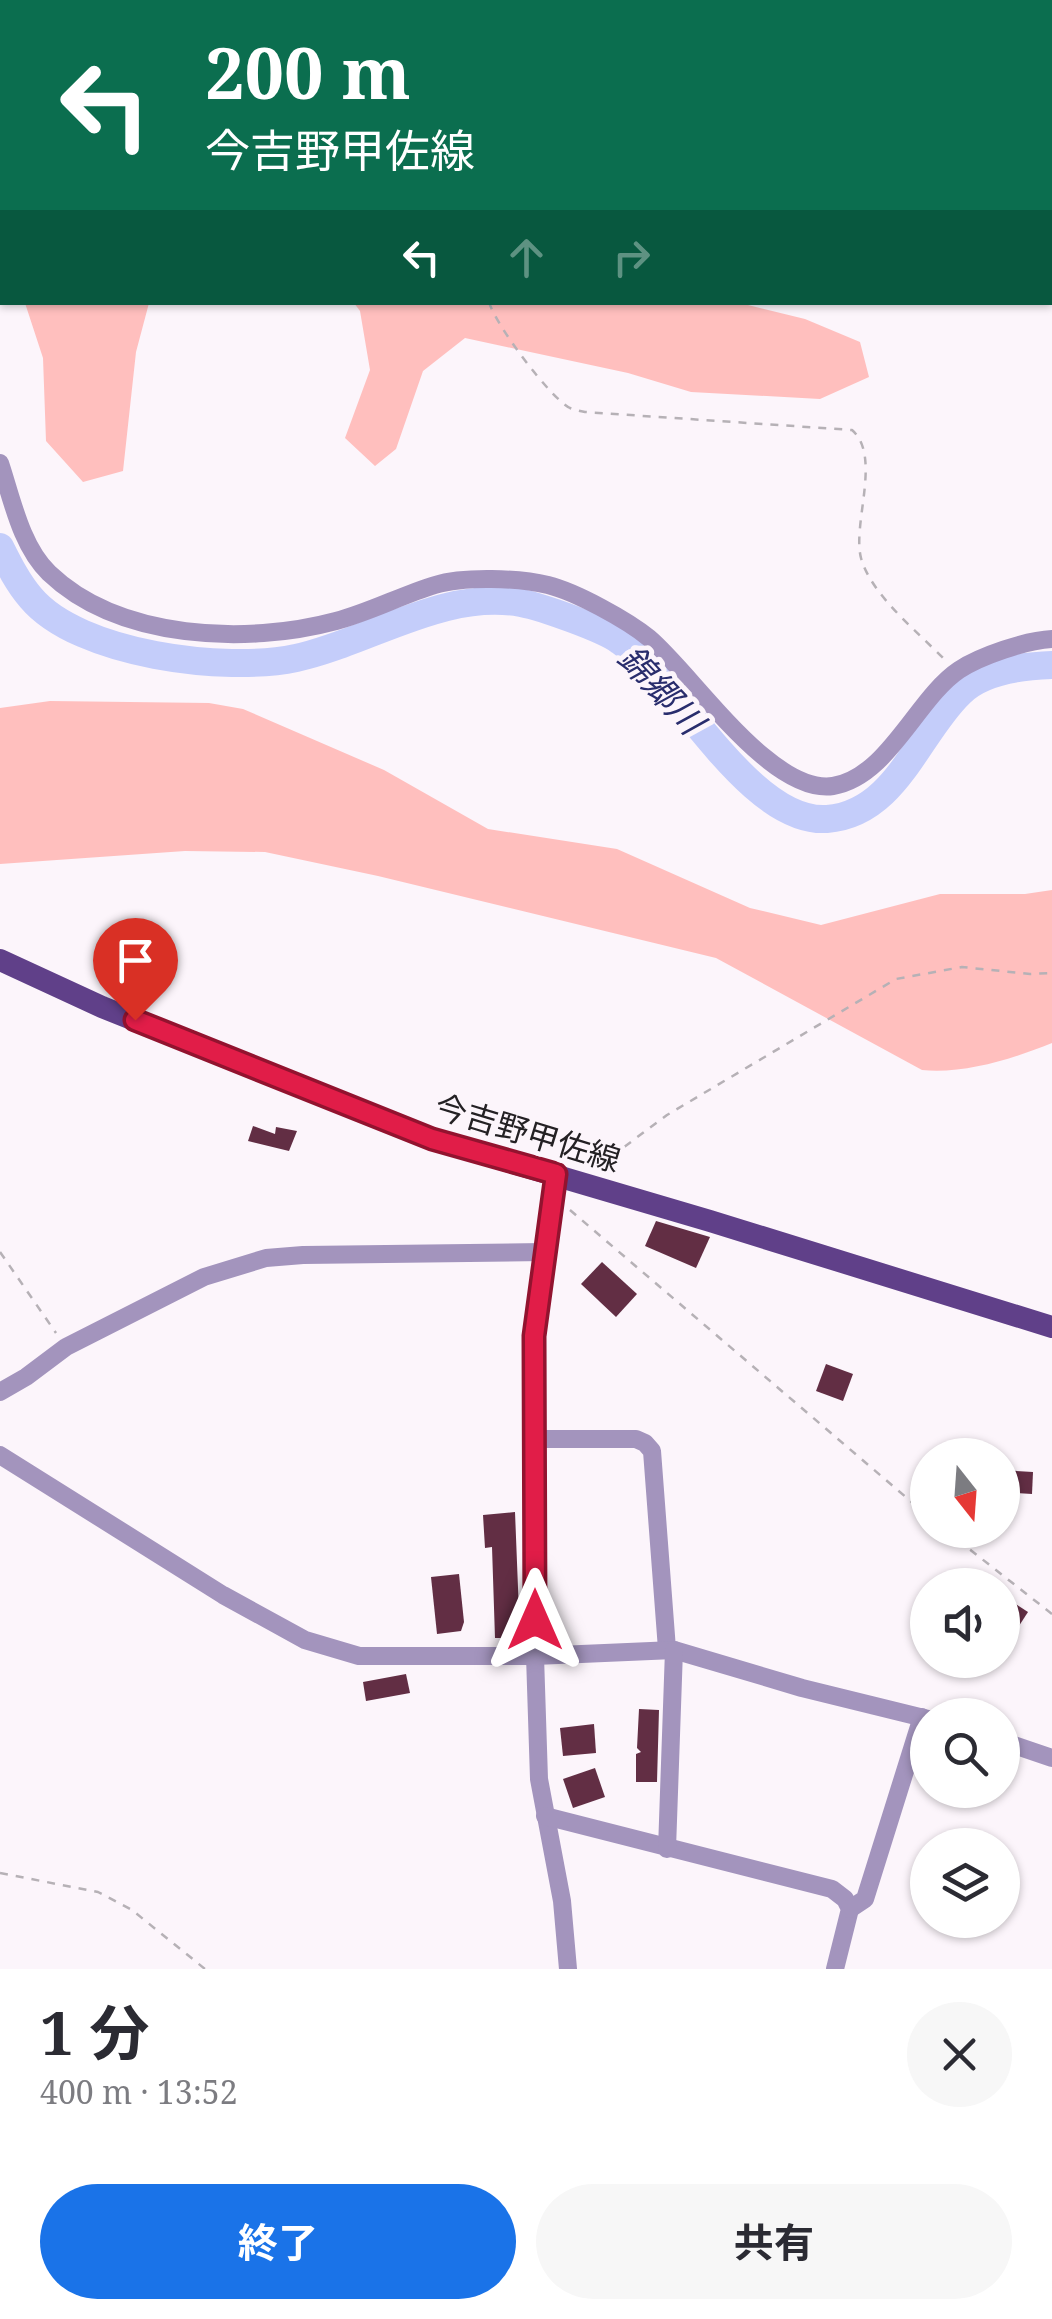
<!DOCTYPE html>
<html lang="ja">
<meta charset="utf-8">
<style>
:root{--surface:#fff;--page:#f7f7f7;--text:#2b2b33;--muted:#7c7c81;--accent:#1a73e8}
body{margin:0;font-family:"Noto Serif","Noto Sans JP",serif;background:var(--page);color:var(--text);height:100vh;display:flex;flex-direction:column;font-size:38px;white-space:nowrap}
*{box-sizing:border-box;margin:0}
p{font-size:32px;color:var(--muted)}
.icon{flex:none;width:55px;height:55px;fill:none;stroke:currentColor;stroke-width:2;stroke-linecap:round;stroke-linejoin:round}
.map{position:relative;height:1969px;overflow:hidden}
.details{display:flex;flex-direction:column;background:var(--surface);flex:1}
.details>*{flex:none}
.guide{position:absolute;left:0px;top:0px;width:1052px;height:305px;box-shadow:0 2px 8px #0004;background:#0b6e4f;color:#fff;overflow:hidden}
.needle{width:65px;rotate:163deg}
.tools{position:absolute;left:910px;top:1438px;display:grid;gap:20px}
.tools a{display:grid;place-items:center;width:110px;height:110px;border-radius:50%;background:var(--surface);box-shadow:0 2px 8px #0004;font-size:50px}
.pin{position:absolute;display:grid;place-items:center;width:85px;height:85px;color:#fff;margin:-102px -42px;border-radius:50% 50% 50% 0;rotate:-45deg;box-shadow:0 0 10px #0007}
.pin .icon{rotate:45deg}
.me{position:absolute;width:110px;margin:-55px;rotate:0deg;stroke-linejoin:round;filter:drop-shadow(0 0 8px #0008)}
.turn{display:flex;align-items:center;gap:35px;height:210px;padding:0 40px;font-size:45px}
.turn .icon{width:130px;height:130px;stroke-width:2.5}
.turn b{display:block;font-size:70px;line-height:85px}
.lanes{display:flex;align-items:center;height:95px;padding:0 40px;background:#0003;justify-content:center;gap:50px;direction:ltr}
.lanes .off{opacity:.35}
.round{display:grid;place-items:center;flex:none;width:105px;height:105px;border-radius:52px;background:var(--page)}
.head{display:flex;align-items:center;justify-content:space-between;height:170px;padding:0 40px}
h1{font-size:60px;font-weight:700;line-height:75px}
.button{display:flex;gap:20px;margin-top:auto;padding:20px 40px}
.button a{flex:1;height:115px;border-radius:60px;background:var(--accent);color:#fff;font-size:40px;font-weight:700;line-height:115px;text-align:center}
.button a+a{background:var(--page);color:var(--text)}
.map>svg:first-child{display:block}
.green{fill:#ffbfbe}
.lines{fill:none;stroke-linecap:round;stroke-linejoin:round}
.river{stroke:#c4cdfa;stroke-width:28}
.building{fill:#622e44}
.path{stroke:#b6b1b6;stroke-width:2.5;stroke-dasharray:8 8;stroke-linecap:butt}
.minor{stroke:#a394bd;stroke-width:18}
.major{stroke:#604089;stroke-width:22}
.route-casing{stroke:#92132f;stroke-width:25}
.route{stroke:#e11d48;stroke-width:18}
.labels{text-anchor:middle;dominant-baseline:central;stroke-width:10;stroke-linejoin:round;paint-order:stroke}
.street-label{font-size:32px;fill:#242124;stroke:#fcf5fb}
.water-label{font-size:35px;font-style:italic;fill:#292d6d;stroke:#fcf5fb}
</style>
<div class="map">
<svg width="1052" height="1969" viewBox="0 0 1052 1969">
<rect width="100%" height="100%" fill="#fcf5fb"/>
<g class="green">
<path d="M25 303H149L136 352 123 471 83 482 46 441 43 358Z"/>
<path d="M354 303H740L805 319 860 342 869 377 820 399 691 392 628 373 465 338 423 371 396 449 375 466 345 438 370 370 360 311Z"/>
<path d="M50 701 209 703 243 709 384 770 488 829 617 849 750 908 821 925 940 894H1025L1052 890V1043C1012 1059 965 1074 922 1070L716 958 378 876 265 852 185 851 0 864V708Z"/>
</g>
<g class="lines">
<path class="river" d="M0 547C9 565 18 583 31 598 79 655 226 673 296 658 369 642 444 589 521 603 542 607 604 629 620 641 677 680 749 824 827 819 896 814 917 734 960 693 982 671 1022 666 1052 665"/>
</g>
<g class="building">
<path d="M253 1126 275 1134 276 1127 297 1131 289 1151 248 1141Z"/>
<path d="M656 1221 710 1237 696 1268 645 1246Z"/>
<path d="M602 1262 637 1294 616 1317 581 1284Z"/>
<path d="M826 1364 853 1374 843 1401 816 1391Z"/>
<path d="M1002 1470 1033 1472 1032 1494 1002 1492Z"/>
<path d="M515 1512 520 1638H495L492 1547 485 1548 483 1515Z"/>
<path d="M459 1574 464 1622 461 1631 437 1634 431 1577Z"/>
<path d="M1008 1599 1028 1612 1013 1635 1002 1628V1607Z"/>
<path d="M406 1674 410 1693 366 1701 363 1682Z"/>
<path d="M639 1709 659 1710 657 1782H636V1754L641 1752 637 1748Z"/>
<path d="M594 1724 596 1753 563 1756 560 1728Z"/>
<path d="M595 1768 605 1797 573 1808 563 1779Z"/>
</g>
<g class="lines">
<g class="path">
<path d="M1050 254H1052"/>
<path d="M489 302C495 324 550 398 570 408 575 410 580 411 585 412L852 430C882 456 852 524 861 558 871 595 919 633 945 660"/>
<path d="M602 1169 612 1156 667 1115 896 979 962 967 1030 974 1052 973"/>
<path d="M570 1210 928 1516"/>
<path d="M0 1252 56 1333"/>
<path d="M945 1530 1052 1614"/>
<path d="M0 1873 98 1892 132 1910 205 1969"/>
</g>
<g class="minor">
<path d="M114 0 117 2"/>
<path d="M988 0 995 2"/>
<path d="M605 2 606 0"/>
<path d="M1050 10H1052"/>
<path d="M0 463C12 499 21 546 49 573 119 640 247 645 336 621 370 612 402 595 435 585 464 576 519 578 548 585 576 592 627 620 649 638 692 674 771 795 833 786 888 777 917 698 959 670 980 656 1027 640 1052 639"/>
<path d="M556 1175 534 1335 535 1656 539 1779 562 1901 568 1969"/>
<path d="M0 1392 26 1377 66 1347 204 1277 266 1258 303 1255 544 1252"/>
<path d="M534 1439H636L645 1443 652 1451 667 1649"/>
<path d="M0 1455 223 1595 305 1640 359 1656H535L674 1650 802 1688 928 1719"/>
<path d="M1002 1741 1052 1758"/>
<path d="M545 1816 832 1889 845 1899 850 1909 835 1969"/>
<path d="M667 1849 674 1650"/>
<path d="M850 1909 865 1899 922 1717"/>
</g>
<path class="major" d="M0 960 102 1007 432 1139 710 1221 1052 1327"/>
</g>
<g class="lines">
<g class="route-casing">
<path id="route" d="M135 1020 432 1139 556 1174 534 1336 535 1620"/>
</g>
<use href="#route" class="route"/>
</g>
<g class="labels">
<g class="street-label">
<text transform="translate(528 1132) rotate(17)">今吉野甲佐線</text>
</g>
<g class="water-label">
<text transform="translate(662 689) rotate(47)">錦郷川</text>
</g>
</g>
</svg>
<div class="tools">
<a><svg class="needle" viewBox="-14 -14 28 28"><path d="M0-13l5 13h-10z" fill="#e53935"/><path d="M0 13l5-13h-10z" fill="#7c7c81"/></svg></a>
<a><svg class="icon" aria-label="sound" viewBox="0 0 24 24"><path d="M4 9h4l5-4v14l-5-4H4zM17 9q2 3 0 6"/></svg></a>
<a><svg class="icon" aria-label="search" viewBox="0 0 24 24"><circle cx="10" cy="10" r="6"/><path d="M15 15l6 6"/></svg></a>
<a><svg class="icon" aria-label="layers" viewBox="0 0 24 24"><path d="M12 4l9 5-9 5-9-5zM3 14l9 5 9-5"/></svg></a>
</div>
<div class="pin" style="left:135px;top:1020px;background:#d93025"><svg class="icon" aria-label="arrive" viewBox="0 0 24 24"><path d="M6 21V4h12l-3 4 3 4H6"/></svg></div>
<svg class="me" style="left:535px;top:1620px" viewBox="-20 -20 40 40"><path d="M0-17L14 15 0 8-14 15z" fill="#e11d48" stroke="#fff" stroke-width="4"/></svg>
<div class="guide">
<div class="turn"><svg class="icon" aria-label="left" viewBox="0 0 24 24"><path d="M17 20v-9H6M10 6l-5 5 5 5"/></svg><div><b>200 m</b>今吉野甲佐線</div></div>
<div class="lanes"><svg class="icon" aria-label="left" viewBox="0 0 24 24"><path d="M17 20v-9H6M10 6l-5 5 5 5"/></svg><svg class="icon off" aria-label="ahead" viewBox="0 0 24 24"><path d="M12 20V5M6 11l6-6 6 6"/></svg><svg class="icon off" aria-label="right" viewBox="0 0 24 24"><path d="M7 20v-9h11M14 6l5 5-5 5"/></svg></div>
</div>
</div>
<section class="details">
<div class="head"><div><h1>1 分</h1><p>400 m · 13:52</p></div><a class="round"><svg class="icon" aria-label="close" viewBox="0 0 24 24"><path d="M6 6l12 12M18 6L6 18"/></svg></a></div>
<div class="button"><a>終了</a><a>共有</a></div>
</section>
